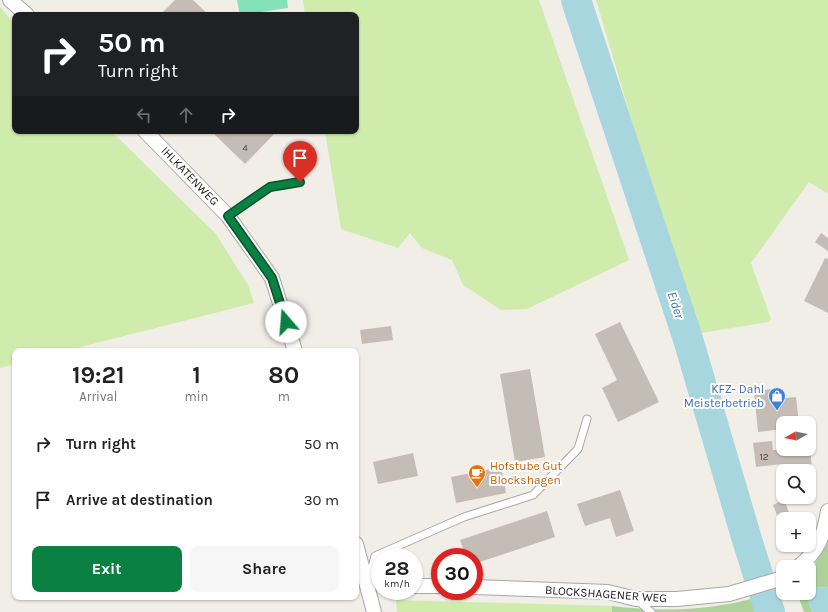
<!DOCTYPE html>
<meta charset="utf-8">
<style>
:root{--surface:#fff;--page:#f6f6f6;--text:#222;--muted:#767676;--accent:#0b8043}
body{margin:0;font-family:Karla,sans-serif;background:var(--page);color:var(--text);height:100vh;display:flex;flex-direction:column;font-size:15px;white-space:nowrap}
*{box-sizing:border-box;margin:0}
p{font-size:13px;color:var(--muted)}
.icon{flex:none;width:22px;height:22px;fill:none;stroke:currentColor;stroke-width:2;stroke-linecap:round;stroke-linejoin:round}
.map{position:relative;flex:1;overflow:hidden}
.sheet{position:absolute;left:12px;top:348px;width:347px;height:252px;display:flex;flex-direction:column;background:var(--surface);border-radius:8px;box-shadow:0 1px 3px #0004}
.sheet>*{flex:none}
.hud{position:absolute;left:12px;top:12px;width:347px;height:122px;border-radius:8px;box-shadow:0 1px 3px #0004;background:#202124;color:#fff;overflow:hidden}
.needle{width:26px;rotate:261deg}
.tools{position:absolute;left:776px;top:416px;display:grid;gap:8px}
.tools a{display:grid;place-items:center;width:40px;height:40px;border-radius:8px;background:var(--surface);box-shadow:0 1px 3px #0004;font-size:20px}
.speed{position:absolute;left:371px;top:548px;display:flex;gap:8px;font-size:20px;font-weight:700;text-align:center}
.speed>*{display:grid;place-content:center;width:52px;height:52px;border-radius:50%;background:var(--surface);box-shadow:0 1px 3px #0004;line-height:1}
.speed small{font-size:10px;font-weight:400}
.speed .limit{border:6px solid #d22;background:#fff;color:#111}
.pin{position:absolute;display:grid;place-items:center;width:34px;height:34px;color:#fff;margin:-41px -17px;border-radius:50% 50% 50% 0;rotate:-45deg;box-shadow:0 0 4px #0007}
.pin .icon{rotate:45deg}
.me{position:absolute;width:44px;margin:-22px;rotate:342deg;stroke-linejoin:round;filter:drop-shadow(0 0 3px #0008)}
.turn{display:flex;align-items:center;gap:14px;height:84px;padding:0 20px;font-size:18px}
.turn .icon{width:52px;height:52px;stroke-width:2.5}
.turn b{display:block;font-size:28px;line-height:34px}
.lanes{display:flex;align-items:center;height:38px;padding:0 20px;background:#0003;justify-content:center;gap:20px;direction:ltr}
.lanes .off{opacity:.35}
.eta{display:flex;justify-content:space-evenly;align-items:center;height:68px;text-align:center}
.eta b{font-size:24px;font-weight:700;line-height:28px}
.cta{display:flex;gap:8px;margin-top:auto;padding:8px 20px}
.cta a{flex:1;height:46px;border-radius:8px;background:var(--accent);color:#fff;font-size:16px;font-weight:700;line-height:46px;text-align:center}
.cta a+a{background:var(--page);color:var(--text)}
ul{padding:0;list-style:none}
li{display:flex;align-items:center;gap:12px;height:56px;padding:0 20px}
li div{flex:1}
li b{display:block;font-size:15px}
li em{font-style:normal}
.map>svg:first-child{display:block}
.grass{fill:#cfecac}
.forest{fill:#aed19b}
.pitch{fill:#84e1b8}
.water{fill:#a7d6df}
.lines{fill:none;stroke-linecap:round;stroke-linejoin:round}
.river{stroke:#a7d6df;stroke-width:30}
.building{fill:#c6bcb6}
.service-casing{stroke:#a8a8a8;stroke-width:9}
.minor-casing{stroke:#a8a8a8;stroke-width:16}
.service{stroke:#fff;stroke-width:7}
.minor{stroke:#fff;stroke-width:14}
.route-casing{stroke:#07532c;stroke-width:10}
.route{stroke:#0b8043;stroke-width:7}
.labels{text-anchor:middle;dominant-baseline:central;stroke-width:4;stroke-linejoin:round;paint-order:stroke}
.number-label{font-size:10px;fill:#4a4846}
.street-label{font-size:12px;fill:#212121;stroke:#fff}
.shop-label{font-size:12px;fill:#366cbe;stroke:#fff;text-anchor:end}
.food-label{font-size:12px;fill:#c56008;stroke:#fff;text-anchor:start}
.water-label{font-size:13px;font-style:italic;fill:#4479a4;stroke:#fff}
</style>
<div class="map">
<svg width="828" height="612" viewBox="0 0 828 612">
<rect width="100%" height="100%" fill="#f1ede7"/>
<g class="grass">
<path d="M303 0H539L629 260 527 309 501 310 463 285 452 260 422 248 410 233 398 248 341 229 325 131H356V15H305Z"/>
<path d="M596 0H828V194L809 182 751 263 771 319 768 322 695 334Z"/>
<path d="M0 7 15 24V131H111L216 234 248 285 254 303 65 351H15V364L0 368Z"/>
<path d="M396 600 612 606V612H397Z"/>
</g>
<g class="forest">
<path d="M828 538V587L813 588 808 600 812 612H804L797 593H809V569L816 562Z"/>
<path d="M758 597 762 612H612V606C661 612 710 611 758 597Z"/>
</g>
<path class="pitch" d="M237 0H287L288 8 240 15Z"/>
<path class="water" d="M828 587V612H812L808 600 813 588Z"/>
<g class="lines">
<path class="river" d="M576 0 688 339 748 543 770 612"/>
</g>
<g class="building">
<path d="M175 0H193L209 15H160Z"/>
<path d="M211 131H277L245 164Z"/>
<path d="M821 233 828 238V251L815 242Z"/>
<path d="M825 258 828 259V313L804 301Z"/>
<path d="M620 322 659 402 618 422 602 388 617 380 595 334Z"/>
<path d="M391 326 393 340 362 344 360 330Z"/>
<path d="M530 369 545 457 515 462 500 374Z"/>
<path d="M773 389 774 399 796 397 799 423H783V429L758 432 754 391Z"/>
<path d="M772 441 773 450 810 449 813 476H809V471H783L782 464 756 467 753 443Z"/>
<path d="M413 453 418 476 378 484 373 462Z"/>
<path d="M501 467 506 493 456 503 451 477Z"/>
<path d="M620 490 634 531 616 537 610 518 585 526 577 504Z"/>
<path d="M784 500 790 515 779 520 773 505Z"/>
<path d="M547 511 555 537 474 564V557H466L460 540Z"/>
</g>
<g class="lines">
<g class="service-casing">
<g id="service">
<path d="M228 216 270 187 300 182"/>
<path d="M368 582 375 556 464 517 533 495 578 449 587 419"/>
<path d="M637 600 651 612"/>
</g>
</g>
<g class="minor-casing">
<g id="minor">
<path d="M10 0 27 15"/>
<path d="M145 131 228 216 272 278 295 351"/>
<path d="M356 544 374 612"/>
<path d="M798 567C818 552 824 535 828 511"/>
<path d="M414 586H440"/>
<path d="M474 587 608 592 636 599H677L729 594 783 578"/>
</g>
</g>
<use href="#service" class="service"/>
<use href="#minor" class="minor"/>
</g>
<g class="lines">
<g class="route-casing">
<path id="route" d="M286 322 272 278 228 216 270 187 300 182"/>
</g>
<use href="#route" class="route"/>
</g>
<defs>
<g id="shop-pin" transform="scale(0.9)"><path d="M0 17L-7.5 6A9.5 9.5 0 1 1 7.5 6Z" fill="#3f7fe0" stroke="#fff"/><path d="M-5-2.5h2.3a2.7 3.5 0 0 1 5.4 0H5L5.5 6h-11ZM-1.5-2.5h3a1.5 2.3 0 0 0-3 0Z" fill="#fff"/></g>
<g id="cafe-pin" transform="scale(0.9)"><path d="M0 17L-7.5 6A9.5 9.5 0 1 1 7.5 6Z" fill="#e8710a" stroke="#fff"/><path d="M-5.5-4.5H6V0H3Q3 3.5 0 3.5H-2.5Q-5.5 3.5-5.5 0ZM3-3.2v2h1.7v-2ZM-6 4.5H4V6H-6Z" fill="#fff"/></g>
</defs>
<g fill-rule="evenodd">
<use href="#shop-pin" x="777" y="396"/>
<use href="#cafe-pin" x="477" y="473"/>
</g>
<g class="labels">
<g class="number-label">
<text x="245" y="148">4</text>
<text x="764" y="457">12</text>
</g>
<g class="street-label">
<text transform="translate(190 176) rotate(46)">IHLKATENWEG</text>
<text transform="translate(606 594) rotate(4)">BLOCKSHAGENER WEG</text>
</g>
<g class="shop-label">
<text x="764" y="389">KFZ- Dahl<tspan x="764" dy="14">Meisterbetrieb</tspan></text>
</g>
<g class="food-label">
<text x="490" y="466">Hofstube Gut<tspan x="490" dy="14">Blockshagen</tspan></text>
</g>
<g class="water-label">
<text transform="translate(676 305) rotate(72)">Eider</text>
</g>
</g>
</svg>
<div class="tools">
<a><svg class="needle" viewBox="-14 -14 28 28"><path d="M0-13l5 13h-10z" fill="#e53935"/><path d="M0 13l5-13h-10z" fill="#767676"/></svg></a>
<a><svg class="icon" aria-label="search" viewBox="0 0 24 24"><circle cx="10" cy="10" r="6"/><path d="M15 15l6 6"/></svg></a>
<a>+</a>
<a>−</a>
</div>
<div class="speed"><div>28<small>km/h</small></div><div class="limit">30</div></div>
<div class="pin" style="left:300px;top:182px;background:#d93025"><svg class="icon" aria-label="arrive" viewBox="0 0 24 24"><path d="M6 21V4h12l-3 4 3 4H6"/></svg></div>
<svg class="me" style="left:286px;top:322px" viewBox="-20 -20 40 40"><circle r="19" fill="#fff"/><path d="M0-13L10 11 0 6-10 11z" fill="#0b8043"/></svg>
<div class="hud">
<div class="turn"><svg class="icon" aria-label="right" viewBox="0 0 24 24"><path d="M7 20v-9h11M14 6l5 5-5 5"/></svg><div><b>50 m</b>Turn right</div></div>
<div class="lanes"><svg class="icon off" aria-label="left" viewBox="0 0 24 24"><path d="M17 20v-9H6M10 6l-5 5 5 5"/></svg><svg class="icon off" aria-label="ahead" viewBox="0 0 24 24"><path d="M12 20V5M6 11l6-6 6 6"/></svg><svg class="icon" aria-label="right" viewBox="0 0 24 24"><path d="M7 20v-9h11M14 6l5 5-5 5"/></svg></div>
</div>
<section class="sheet">
<div class="eta">
<div><b>19:21</b><p>Arrival</p></div>
<div><b>1</b><p>min</p></div>
<div><b>80</b><p>m</p></div>
</div>
<ul>
<li><svg class="icon" aria-label="right" viewBox="0 0 24 24"><path d="M7 20v-9h11M14 6l5 5-5 5"/></svg><div><b>Turn right</b></div><em>50 m</em></li>
<li><svg class="icon" aria-label="arrive" viewBox="0 0 24 24"><path d="M6 21V4h12l-3 4 3 4H6"/></svg><div><b>Arrive at destination</b></div><em>30 m</em></li>
</ul>
<div class="cta"><a>Exit</a><a>Share</a></div>
</section>
</div>
